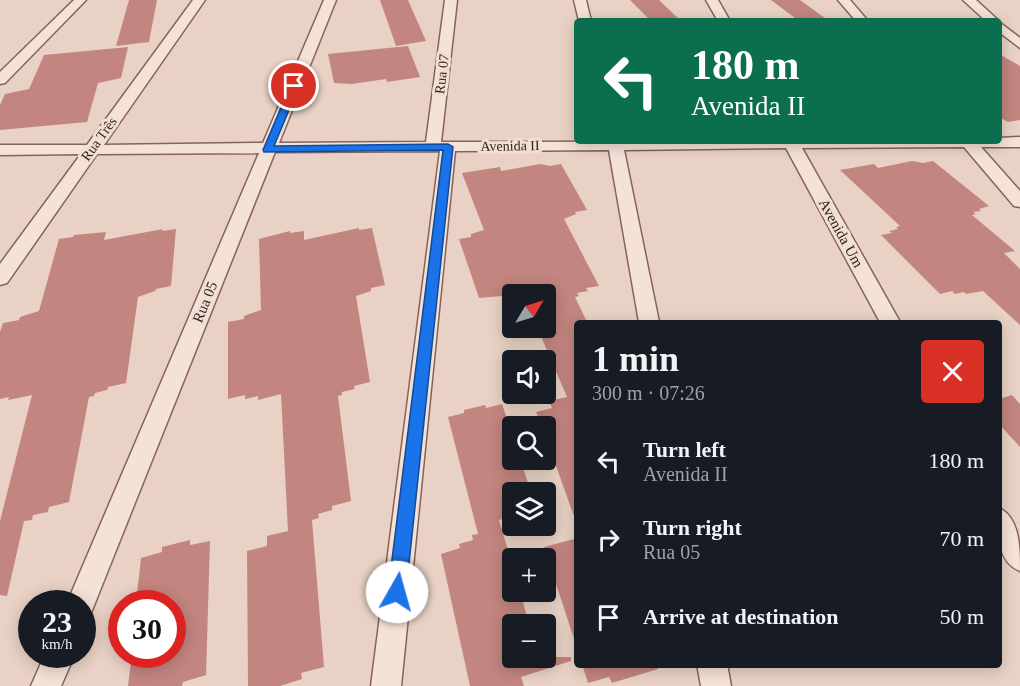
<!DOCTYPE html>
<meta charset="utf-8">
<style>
:root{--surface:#171b24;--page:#20242c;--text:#f1f3f6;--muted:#9ea1a6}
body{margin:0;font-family:Georgia,serif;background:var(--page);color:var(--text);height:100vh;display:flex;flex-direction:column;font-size:22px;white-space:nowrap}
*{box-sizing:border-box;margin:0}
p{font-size:20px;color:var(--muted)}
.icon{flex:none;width:33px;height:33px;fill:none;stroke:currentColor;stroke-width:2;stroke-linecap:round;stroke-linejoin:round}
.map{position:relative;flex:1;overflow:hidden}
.side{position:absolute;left:574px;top:320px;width:428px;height:348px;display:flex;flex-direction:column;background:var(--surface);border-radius:6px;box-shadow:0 3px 15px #0003}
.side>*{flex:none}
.banner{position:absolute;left:574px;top:18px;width:428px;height:126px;border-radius:6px;box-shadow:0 3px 15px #0003;background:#0b6e4f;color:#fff;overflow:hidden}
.needle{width:39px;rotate:52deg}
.buttons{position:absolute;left:502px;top:284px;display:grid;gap:12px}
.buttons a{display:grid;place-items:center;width:54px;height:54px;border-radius:6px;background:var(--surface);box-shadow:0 3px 15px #0003;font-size:30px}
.speed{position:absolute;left:18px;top:590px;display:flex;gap:12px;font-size:30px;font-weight:700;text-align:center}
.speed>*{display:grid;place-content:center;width:78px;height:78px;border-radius:50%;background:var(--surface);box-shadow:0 3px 15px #0003;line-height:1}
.speed small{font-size:15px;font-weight:400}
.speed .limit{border:9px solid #d22;background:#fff;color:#111}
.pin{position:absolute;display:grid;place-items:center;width:51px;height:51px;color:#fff;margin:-26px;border:3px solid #fff;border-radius:50%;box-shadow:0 2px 6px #0007}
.me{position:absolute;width:66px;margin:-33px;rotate:7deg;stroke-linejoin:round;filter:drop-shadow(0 0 4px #0008)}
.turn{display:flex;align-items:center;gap:21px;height:126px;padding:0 18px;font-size:27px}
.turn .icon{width:78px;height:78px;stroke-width:2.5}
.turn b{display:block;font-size:42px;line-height:51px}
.round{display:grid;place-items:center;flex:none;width:63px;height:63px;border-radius:6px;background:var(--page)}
.summary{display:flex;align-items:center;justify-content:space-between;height:102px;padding:0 18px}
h1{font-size:36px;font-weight:600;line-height:45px}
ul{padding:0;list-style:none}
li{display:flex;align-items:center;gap:18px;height:78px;padding:0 18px}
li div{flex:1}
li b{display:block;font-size:22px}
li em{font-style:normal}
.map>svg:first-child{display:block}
.building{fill:#c3857f}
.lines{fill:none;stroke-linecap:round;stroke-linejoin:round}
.minor-casing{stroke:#82645d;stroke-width:3}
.minor{fill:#f5e2d7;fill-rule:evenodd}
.route{fill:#1a73e8;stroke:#114b97;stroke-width:1.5}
.labels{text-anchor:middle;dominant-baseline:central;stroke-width:6;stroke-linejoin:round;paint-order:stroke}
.far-street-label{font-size:14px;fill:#34221f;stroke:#f1dfd3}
.street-label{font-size:15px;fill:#34221f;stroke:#f1dfd3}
</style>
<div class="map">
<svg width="1020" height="686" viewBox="0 0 1020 686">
<rect width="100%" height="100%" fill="#e9d2c5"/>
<g class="building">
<path d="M129 0H157L149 42 116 46Z"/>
<path d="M380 0H408L426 41 396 46Z"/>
<path d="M630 0H659L681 21H651Z"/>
<path d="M771 0H800L829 21H799Z"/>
<path d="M408 46 420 77 387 82 386 79 352 84 334 83 328 54Z"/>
<path d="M128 47 121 78 98 83 87 122 0 130V105L5 94 29 89 44 55Z"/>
<path d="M999 54 1020 66V120L1008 122 999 117Z"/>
<path d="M912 161 923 163 933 161 989 206 979 209 981 211 973 212 976 214 972 215 1015 251 1004 253 1020 269V325L983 291 966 294 964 292 955 294 952 291 940 294 881 235 892 233 889 231 898 229 896 227 900 226 840 170 874 164 878 168Z"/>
<path d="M540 164 550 166 561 164 587 210 575 212 576 214 564 219 599 286 586 288 588 291 577 293 579 296 575 297 587 322H578V518L575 519 546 438V426H542L536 412 552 408 549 401 567 397 537 327H546V285L513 292V295L479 298 459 239 471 237V234L484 230 462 173 500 167 501 171Z"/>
<path d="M359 228V230L372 228 385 285 371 288V291L356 296 370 382 354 386 355 389 342 392V395L338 396 351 501 332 506V510L318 514 319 518 312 520 324 667 301 673 302 679 280 686H248L247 551 267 546V536L288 531 281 394 258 400V396L245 399V395L228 399V322L244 319V316L261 310 259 239 290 231V233L304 231V240Z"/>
<path d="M163 229 162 231 176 229 171 286 156 289 155 291 138 297 126 383 108 387 107 390 95 393 94 396 89 397 69 502 49 507 48 512 33 515 32 520 24 521 7 596 0 595V521L32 395 8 400 9 397 0 399V332L3 323 19 320 20 317 39 311 59 239 73 237 74 235 106 232 104 240Z"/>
<path d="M1012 395 1020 404V447L999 424V399Z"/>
<path d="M502 404 513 436V459H520L531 492H513V516L499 520 513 567V591H520L529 624H513V657H571V661L521 677 524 686H470L441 554 460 548 459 544 473 540 472 535 478 534 448 417 464 413V410L485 405 486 408Z"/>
<path d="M578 538V638L574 639 544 547Z"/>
<path d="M190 540V545L210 541 206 675 183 682 182 686H128L132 654H172L174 603H136L141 558 162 552V547Z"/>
<path d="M582 664H657L658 669 612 683 609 677 588 683Z"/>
</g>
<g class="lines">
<g class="minor-casing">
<g id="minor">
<path d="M74 0H86L5 83 0 84V72Z"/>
<path d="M193 0H205L104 145 263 143 324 0H336L279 143 426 142 445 0H457L441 142 999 141V138L1020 137V147H981L1020 191V207L1014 206 964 147 802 148 900 322H880L786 148 624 150 659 322H639L609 150 455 151 401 686H371L440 151 275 152 91 613 82 617V603H67L259 153 97 154 7 283 0 285V264L81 154 0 155V145H87Z"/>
<path d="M574 0H586L591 21H579Z"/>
<path d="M706 0H718L730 21H718Z"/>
<path d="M838 0H850L868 21H856Z"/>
<path d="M963 0H976L999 21H986Z"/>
<path d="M999 22 1020 38V48L999 32Z"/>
<path d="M999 508C1020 518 1020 548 1020 571 995 561 999 531 999 508Z"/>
<path d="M45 654H75L61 686H31Z"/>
<path d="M697 664H727L731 686H701Z"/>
</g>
</g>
<use href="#minor" class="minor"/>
</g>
<path class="route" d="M291 84 299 86 274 146 448 144 453 147 406 592 403 599 397 601 390 599 388 592 443 150 264 152 263 150Z"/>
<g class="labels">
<g class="far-street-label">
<text transform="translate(442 74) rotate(-83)">Rua 07</text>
<text transform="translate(99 139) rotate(-54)">Rua Três</text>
<text transform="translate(510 146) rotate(-1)">Avenida II</text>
</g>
<g class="street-label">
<text transform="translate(841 233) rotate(61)">Avenida Um</text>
<text transform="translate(205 302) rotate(-68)">Rua 05</text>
</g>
</g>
</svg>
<div class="buttons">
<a><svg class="needle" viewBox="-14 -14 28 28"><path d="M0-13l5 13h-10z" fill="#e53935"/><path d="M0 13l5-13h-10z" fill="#9ea1a6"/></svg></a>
<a><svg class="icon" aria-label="sound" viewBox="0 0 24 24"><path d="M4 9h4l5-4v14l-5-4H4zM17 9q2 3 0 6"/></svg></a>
<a><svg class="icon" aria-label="search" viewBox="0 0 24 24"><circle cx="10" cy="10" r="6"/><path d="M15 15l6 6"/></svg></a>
<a><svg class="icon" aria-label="layers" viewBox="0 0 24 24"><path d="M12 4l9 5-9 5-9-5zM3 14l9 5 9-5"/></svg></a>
<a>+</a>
<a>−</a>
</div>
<div class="speed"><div>23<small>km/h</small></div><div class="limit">30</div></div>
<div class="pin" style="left:294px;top:86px;background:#d93025"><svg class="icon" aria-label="arrive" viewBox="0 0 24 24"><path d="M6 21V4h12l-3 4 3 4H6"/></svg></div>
<svg class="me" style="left:397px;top:592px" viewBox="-20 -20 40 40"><circle r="19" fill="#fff"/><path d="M0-13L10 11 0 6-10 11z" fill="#1a73e8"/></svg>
<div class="banner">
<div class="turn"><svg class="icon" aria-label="left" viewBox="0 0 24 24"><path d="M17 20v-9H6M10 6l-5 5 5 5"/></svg><div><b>180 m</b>Avenida II</div></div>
</div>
<section class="side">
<div class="summary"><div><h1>1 min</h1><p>300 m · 07:26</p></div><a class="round" style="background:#d93025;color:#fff"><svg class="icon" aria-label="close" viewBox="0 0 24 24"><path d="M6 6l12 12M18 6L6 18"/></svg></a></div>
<ul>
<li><svg class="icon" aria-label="left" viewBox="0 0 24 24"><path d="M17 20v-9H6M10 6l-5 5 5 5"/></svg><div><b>Turn left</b><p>Avenida II</p></div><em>180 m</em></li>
<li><svg class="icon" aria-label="right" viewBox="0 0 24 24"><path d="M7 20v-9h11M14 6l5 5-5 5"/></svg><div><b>Turn right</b><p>Rua 05</p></div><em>70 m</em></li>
<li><svg class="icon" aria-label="arrive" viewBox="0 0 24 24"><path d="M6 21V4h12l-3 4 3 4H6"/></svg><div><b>Arrive at destination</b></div><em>50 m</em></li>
</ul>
</section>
</div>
